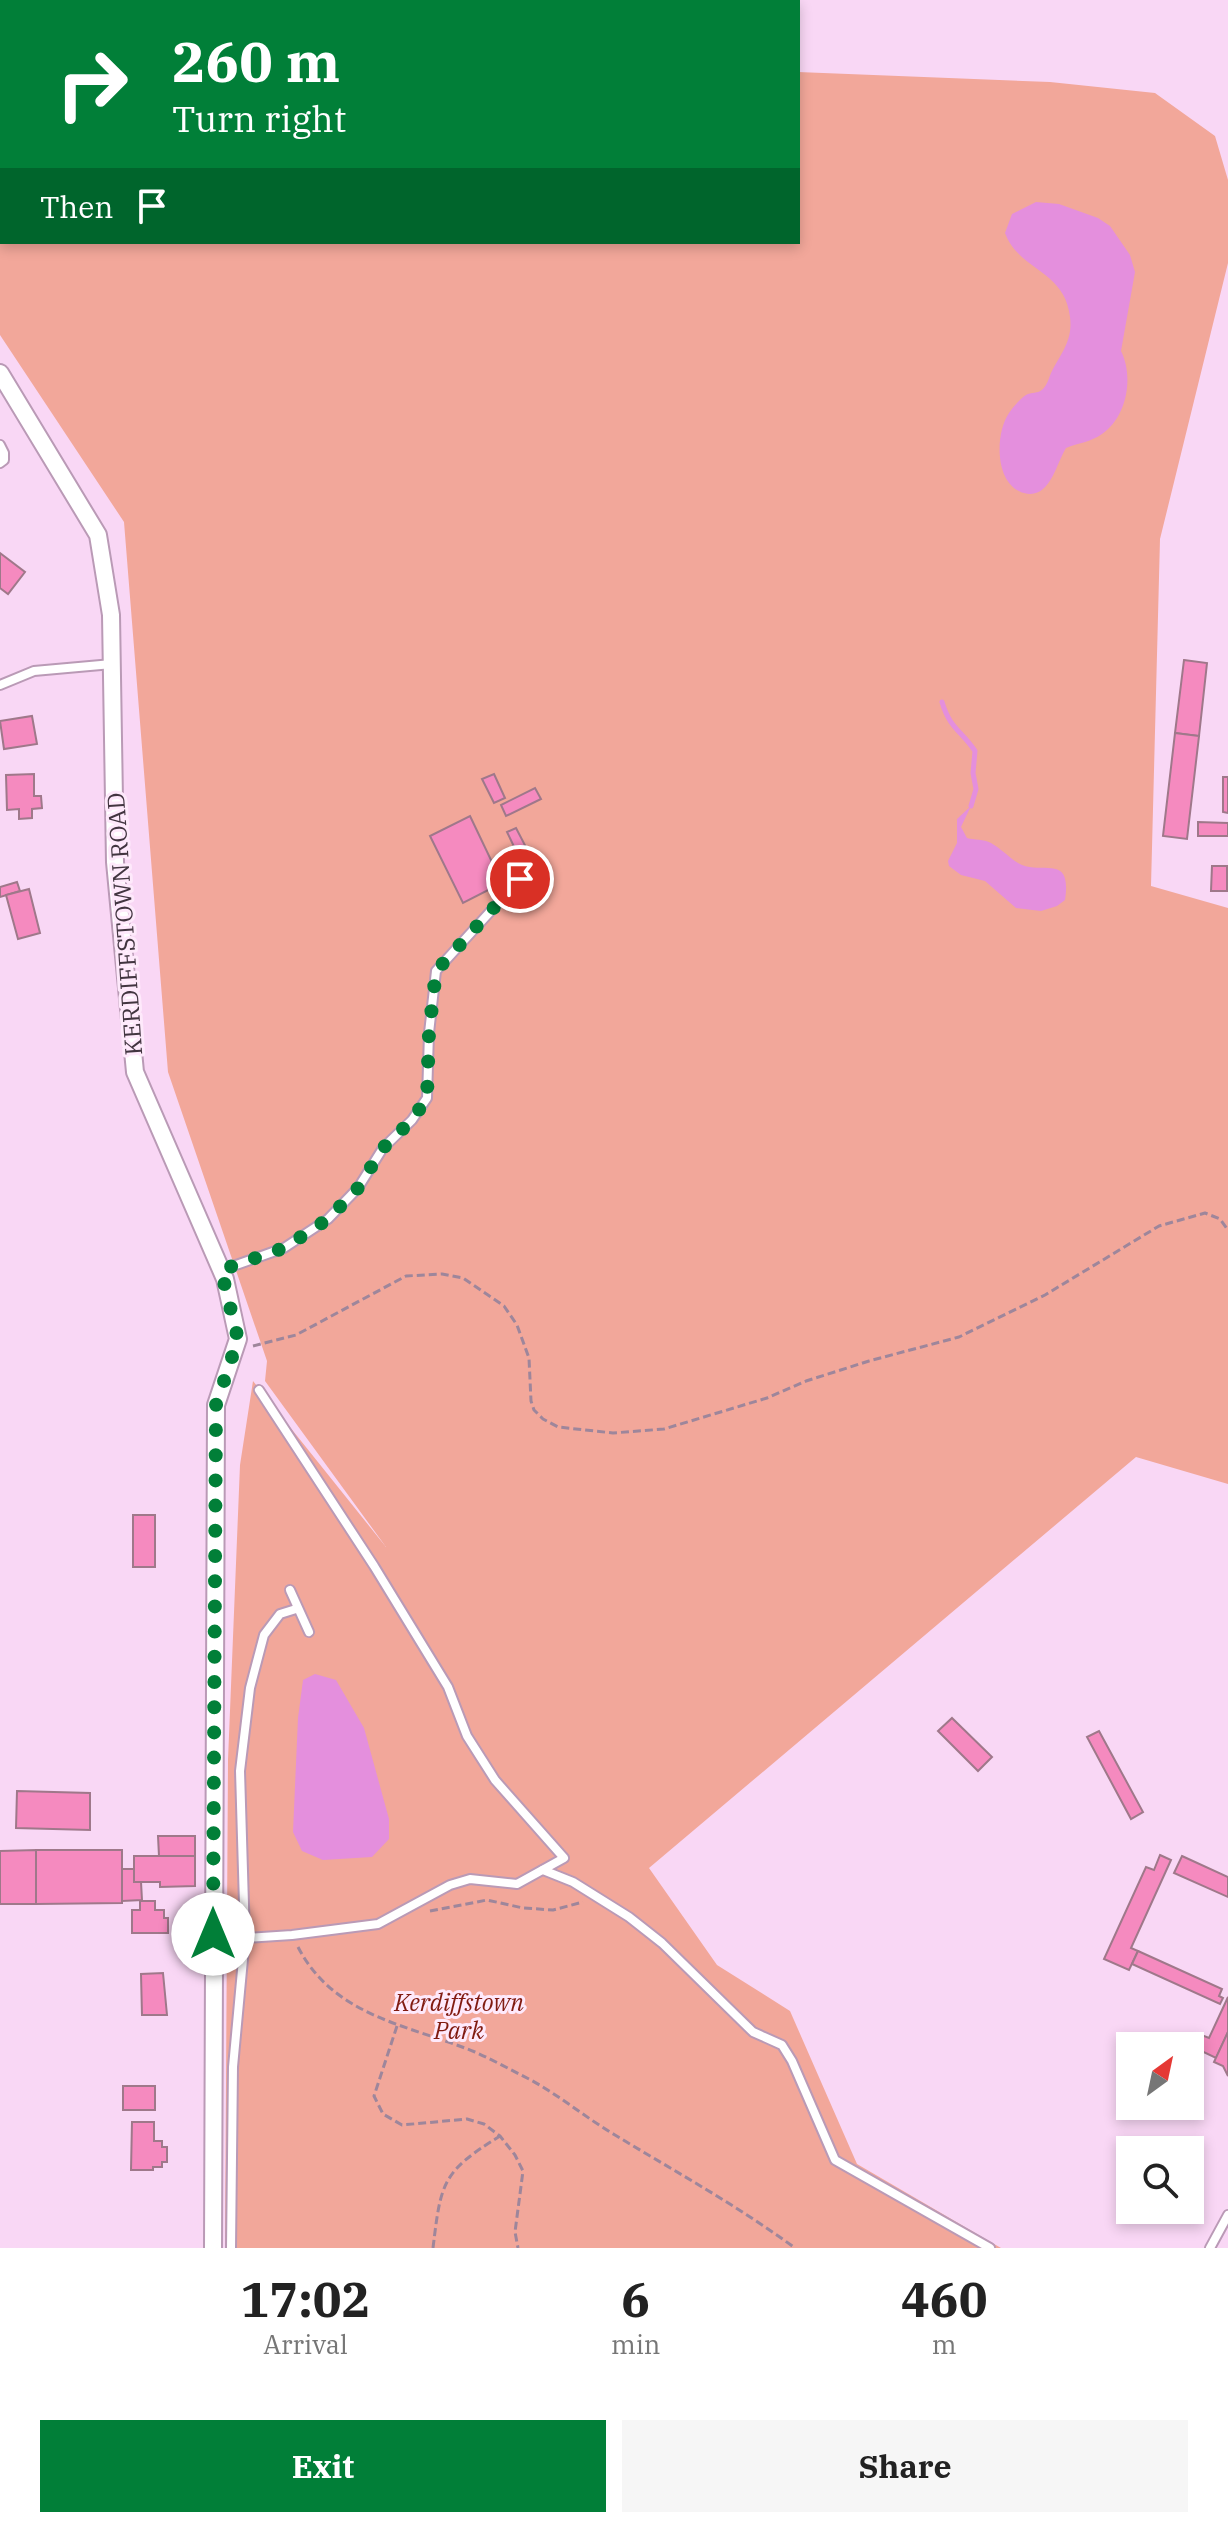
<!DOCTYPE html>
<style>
:root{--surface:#fff;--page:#f6f6f6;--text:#222;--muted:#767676;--accent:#017f38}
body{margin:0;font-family:"IBM Plex Serif",serif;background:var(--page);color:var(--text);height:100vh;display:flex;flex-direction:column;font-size:30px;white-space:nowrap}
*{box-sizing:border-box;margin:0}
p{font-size:26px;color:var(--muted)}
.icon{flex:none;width:44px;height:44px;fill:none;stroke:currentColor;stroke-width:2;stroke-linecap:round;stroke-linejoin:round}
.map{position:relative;height:2248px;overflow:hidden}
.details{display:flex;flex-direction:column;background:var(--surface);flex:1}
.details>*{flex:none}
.guide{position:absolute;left:0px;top:0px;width:800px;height:244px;box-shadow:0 4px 12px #0003;background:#017f38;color:#fff;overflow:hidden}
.needle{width:52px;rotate:33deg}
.tools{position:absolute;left:1116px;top:2032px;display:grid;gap:16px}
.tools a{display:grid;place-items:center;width:88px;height:88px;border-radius:0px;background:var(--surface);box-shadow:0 4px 12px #0003;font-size:40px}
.pin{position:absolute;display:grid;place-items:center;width:68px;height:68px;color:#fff;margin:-34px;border:4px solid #fff;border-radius:50%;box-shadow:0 2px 8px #0007}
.me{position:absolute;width:88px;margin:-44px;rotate:0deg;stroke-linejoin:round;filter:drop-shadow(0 0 6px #0008)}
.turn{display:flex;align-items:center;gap:28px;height:168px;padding:0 40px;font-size:36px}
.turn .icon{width:104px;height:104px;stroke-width:2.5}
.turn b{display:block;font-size:56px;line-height:68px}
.then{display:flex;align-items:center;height:76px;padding:0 40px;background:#0003;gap:16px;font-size:30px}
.eta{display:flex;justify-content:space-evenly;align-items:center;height:136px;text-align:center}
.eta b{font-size:48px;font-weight:700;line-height:56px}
.action{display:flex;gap:16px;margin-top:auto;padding:16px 40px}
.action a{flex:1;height:92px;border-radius:0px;background:var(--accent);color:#fff;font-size:32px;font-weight:700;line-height:92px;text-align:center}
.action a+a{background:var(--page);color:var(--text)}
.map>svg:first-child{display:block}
.green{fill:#f2a79a}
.water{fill:#e48fdd}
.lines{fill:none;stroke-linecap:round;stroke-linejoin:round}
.stream{stroke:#e48fdd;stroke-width:5}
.building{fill:#f58abf;stroke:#9f788a;stroke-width:2}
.service-casing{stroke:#ba9ab6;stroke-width:12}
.minor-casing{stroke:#ba9ab6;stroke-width:20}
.path{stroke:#9e869b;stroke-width:3;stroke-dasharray:8 4;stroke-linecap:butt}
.service{stroke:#fff;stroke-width:8}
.minor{stroke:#fff;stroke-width:16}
.route{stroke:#017f38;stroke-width:14;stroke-dasharray:0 25.2}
.labels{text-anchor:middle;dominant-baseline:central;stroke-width:6;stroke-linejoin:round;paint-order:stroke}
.street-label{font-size:24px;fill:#423540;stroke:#fee9fb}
.park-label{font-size:24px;font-style:italic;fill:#811b11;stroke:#fee9fb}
</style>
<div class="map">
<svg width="1228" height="2248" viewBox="0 0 1228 2248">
<rect width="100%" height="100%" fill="#f9d7f5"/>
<path class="green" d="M0 0 529 2H2V242H798V72L1050 82 1155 93 1215 136 1228 180V263L1160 539 1151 886 1228 908V1484L1136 1457 649 1868 717 1965 790 2011 857 2164 1001 2248H225L228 1760 240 1465 253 1381 386 1547 265 1381 267 1361 168 1072 124 522 0 335Z"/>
<g class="water">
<path d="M1036 202 1059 204 1098 218 1110 226 1130 255 1135 272 1121 351C1134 377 1127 417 1102 434 1091 442 1078 443 1066 448 1056 464 1050 500 1024 493 994 485 995 433 1009 413 1013 407 1020 399 1026 395 1031 392 1038 394 1043 389 1047 385 1049 378 1051 373 1061 353 1073 341 1070 317 1065 270 1019 271 1005 233L1012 214Z"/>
<path d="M971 806 961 827 967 838C974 840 984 839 991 843 1002 849 1011 860 1022 865 1044 874 1072 854 1065 900L1057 906 1041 911 1016 908 985 881 961 875 949 866 948 861 957 843V819Z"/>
<path d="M315 1674 336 1680 364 1728 389 1819V1839L372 1857 323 1860 302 1851 293 1832 298 1718 303 1680Z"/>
</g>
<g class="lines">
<path class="stream" d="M942 702C950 729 961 730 975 751L973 773 976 789 971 806"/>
</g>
<g class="building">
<path d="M0 553 25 572 8 594 0 588Z"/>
<path d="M1184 660 1207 663 1199 736 1175 733Z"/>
<path d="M32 716 37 744 4 749 0 721Z"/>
<path d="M1175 733 1199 736 1187 839 1163 836Z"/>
<path d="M34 774V796H41L42 808 32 809V818L19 819V809L7 810 6 775Z"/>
<path d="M494 774 505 798 494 803 482 779Z"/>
<path d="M1223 777H1228V813L1223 812Z"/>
<path d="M535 788 541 799 506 816 501 805Z"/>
<path d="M470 816 502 883 463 903 430 836Z"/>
<path d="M1198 822 1228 823V836H1198Z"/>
<path d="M516 828 529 853 519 857 507 832Z"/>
<path d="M1212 866H1227V891H1211Z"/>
<path d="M17 882 20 891 0 897V887Z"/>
<path d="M29 889 40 933 18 939 6 895Z"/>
<rect x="133" y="1515" width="22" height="52"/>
<path d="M952 1718 992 1757 978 1771 938 1731Z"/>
<path d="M1099 1731 1143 1812 1131 1819 1087 1737Z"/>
<path d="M17 1791 90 1793V1830L16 1828Z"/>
<path d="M158 1836H195V1856H159Z"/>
<path d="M36 1850H122V1903L36 1904Z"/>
<path d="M36 1850V1904H0V1851Z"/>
<path d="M1160 1855 1171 1860 1131 1948 1138 1951 1129 1970 1104 1959 1146 1867 1154 1870Z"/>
<path d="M134 1856H195V1886L160 1887V1882H134Z"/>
<path d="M1182 1856 1228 1877V1897L1174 1873Z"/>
<path d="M122 1869H134V1882H141L142 1900 122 1901Z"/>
<path d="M140 1901H155V1910H164V1918H168V1933H132V1910H140Z"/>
<path d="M1138 1951 1222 1989 1219 1996 1223 1998 1220 2004 1132 1964Z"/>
<path d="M163 1973 167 2015H142L141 1974Z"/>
<path d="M1228 1997V2032L1216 2058 1193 2047 1199 2034 1209 2038Z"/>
<path d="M1228 2032V2076L1223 2066 1214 2062Z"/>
<rect x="123" y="2086" width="32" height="24"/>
<path d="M132 2122H154V2141H162V2147H167V2162H162V2167H153V2170H131Z"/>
</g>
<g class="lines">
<g class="service-casing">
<g id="service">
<path d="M0 445 4 453V460L0 463"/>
<path d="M0 685 34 671 112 664"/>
<path d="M222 1270 284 1248 328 1219 358 1188 383 1148 412 1120 427 1098 429 1033 436 971 520 879"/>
<path d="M290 1590 309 1632"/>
<path d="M543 1870 573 1882 629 1917 662 1943 753 2032 782 2045 792 2061 835 2160 990 2248"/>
<path d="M245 1938 292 1935 378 1924 450 1885 470 1879 517 1884 564 1858 495 1780 467 1736 448 1687 374 1566 259 1390"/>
<path d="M231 2248 233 2067 245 1938 240 1771 250 1688 264 1635 280 1614 296 1609"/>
<path d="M1210 2248 1228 2215"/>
</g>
</g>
<g class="minor-casing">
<path id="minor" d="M0 373 98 535 111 615 115 862 135 1072 225 1279 238 1339 216 1405 213 2248"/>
</g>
<g class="path">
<path d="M253 1346 296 1335 406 1276 442 1274 463 1278 504 1306 517 1325 529 1358 531 1401 534 1410 543 1419 558 1427 613 1433 664 1429 767 1398 806 1381 869 1361 959 1337 1045 1295 1159 1226 1205 1213 1220 1219 1228 1230"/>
<path d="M430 1911 487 1900 523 1908 553 1910 583 1902"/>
<path d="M298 1947C334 2017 409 2025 475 2052 493 2060 511 2070 529 2079 559 2095 586 2118 615 2135 676 2172 738 2206 795 2248"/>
<path d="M397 2026 374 2096 383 2114 402 2125 467 2119 484 2124 500 2136 515 2155 523 2171 515 2232 518 2248"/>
<path d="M433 2248C441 2182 442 2172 500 2136"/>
</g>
<use href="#service" class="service"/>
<use href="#minor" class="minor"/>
</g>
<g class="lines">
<path class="route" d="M213 1934 216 1405 238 1339 221 1270 284 1248 328 1219 358 1188 383 1148 412 1120 427 1098 429 1033 436 971 520 879"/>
</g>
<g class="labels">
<g class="street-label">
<text transform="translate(124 924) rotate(-94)">KERDIFFSTOWN ROAD</text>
</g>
<g class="park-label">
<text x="459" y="2002">Kerdiffstown<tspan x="459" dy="28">Park</tspan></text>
</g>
</g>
</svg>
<div class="tools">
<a><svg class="needle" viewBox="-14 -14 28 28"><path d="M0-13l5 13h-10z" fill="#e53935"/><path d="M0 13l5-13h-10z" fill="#767676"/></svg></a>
<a><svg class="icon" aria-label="search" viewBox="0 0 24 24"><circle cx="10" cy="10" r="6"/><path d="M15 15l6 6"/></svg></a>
</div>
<div class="pin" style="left:520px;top:879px;background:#d93025"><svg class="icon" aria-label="arrive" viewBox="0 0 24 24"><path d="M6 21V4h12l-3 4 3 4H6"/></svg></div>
<svg class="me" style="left:213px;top:1934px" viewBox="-20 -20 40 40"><circle r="19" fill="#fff"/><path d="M0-13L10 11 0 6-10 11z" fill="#017f38"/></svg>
<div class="guide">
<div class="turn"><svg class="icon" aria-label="right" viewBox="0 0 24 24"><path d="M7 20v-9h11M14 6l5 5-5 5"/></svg><div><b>260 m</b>Turn right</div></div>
<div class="then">Then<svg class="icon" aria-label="arrive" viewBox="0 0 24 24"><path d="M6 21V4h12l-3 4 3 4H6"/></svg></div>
</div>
</div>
<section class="details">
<div class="eta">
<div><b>17:02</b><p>Arrival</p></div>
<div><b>6</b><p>min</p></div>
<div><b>460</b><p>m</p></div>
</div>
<div class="action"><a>Exit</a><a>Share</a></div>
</section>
